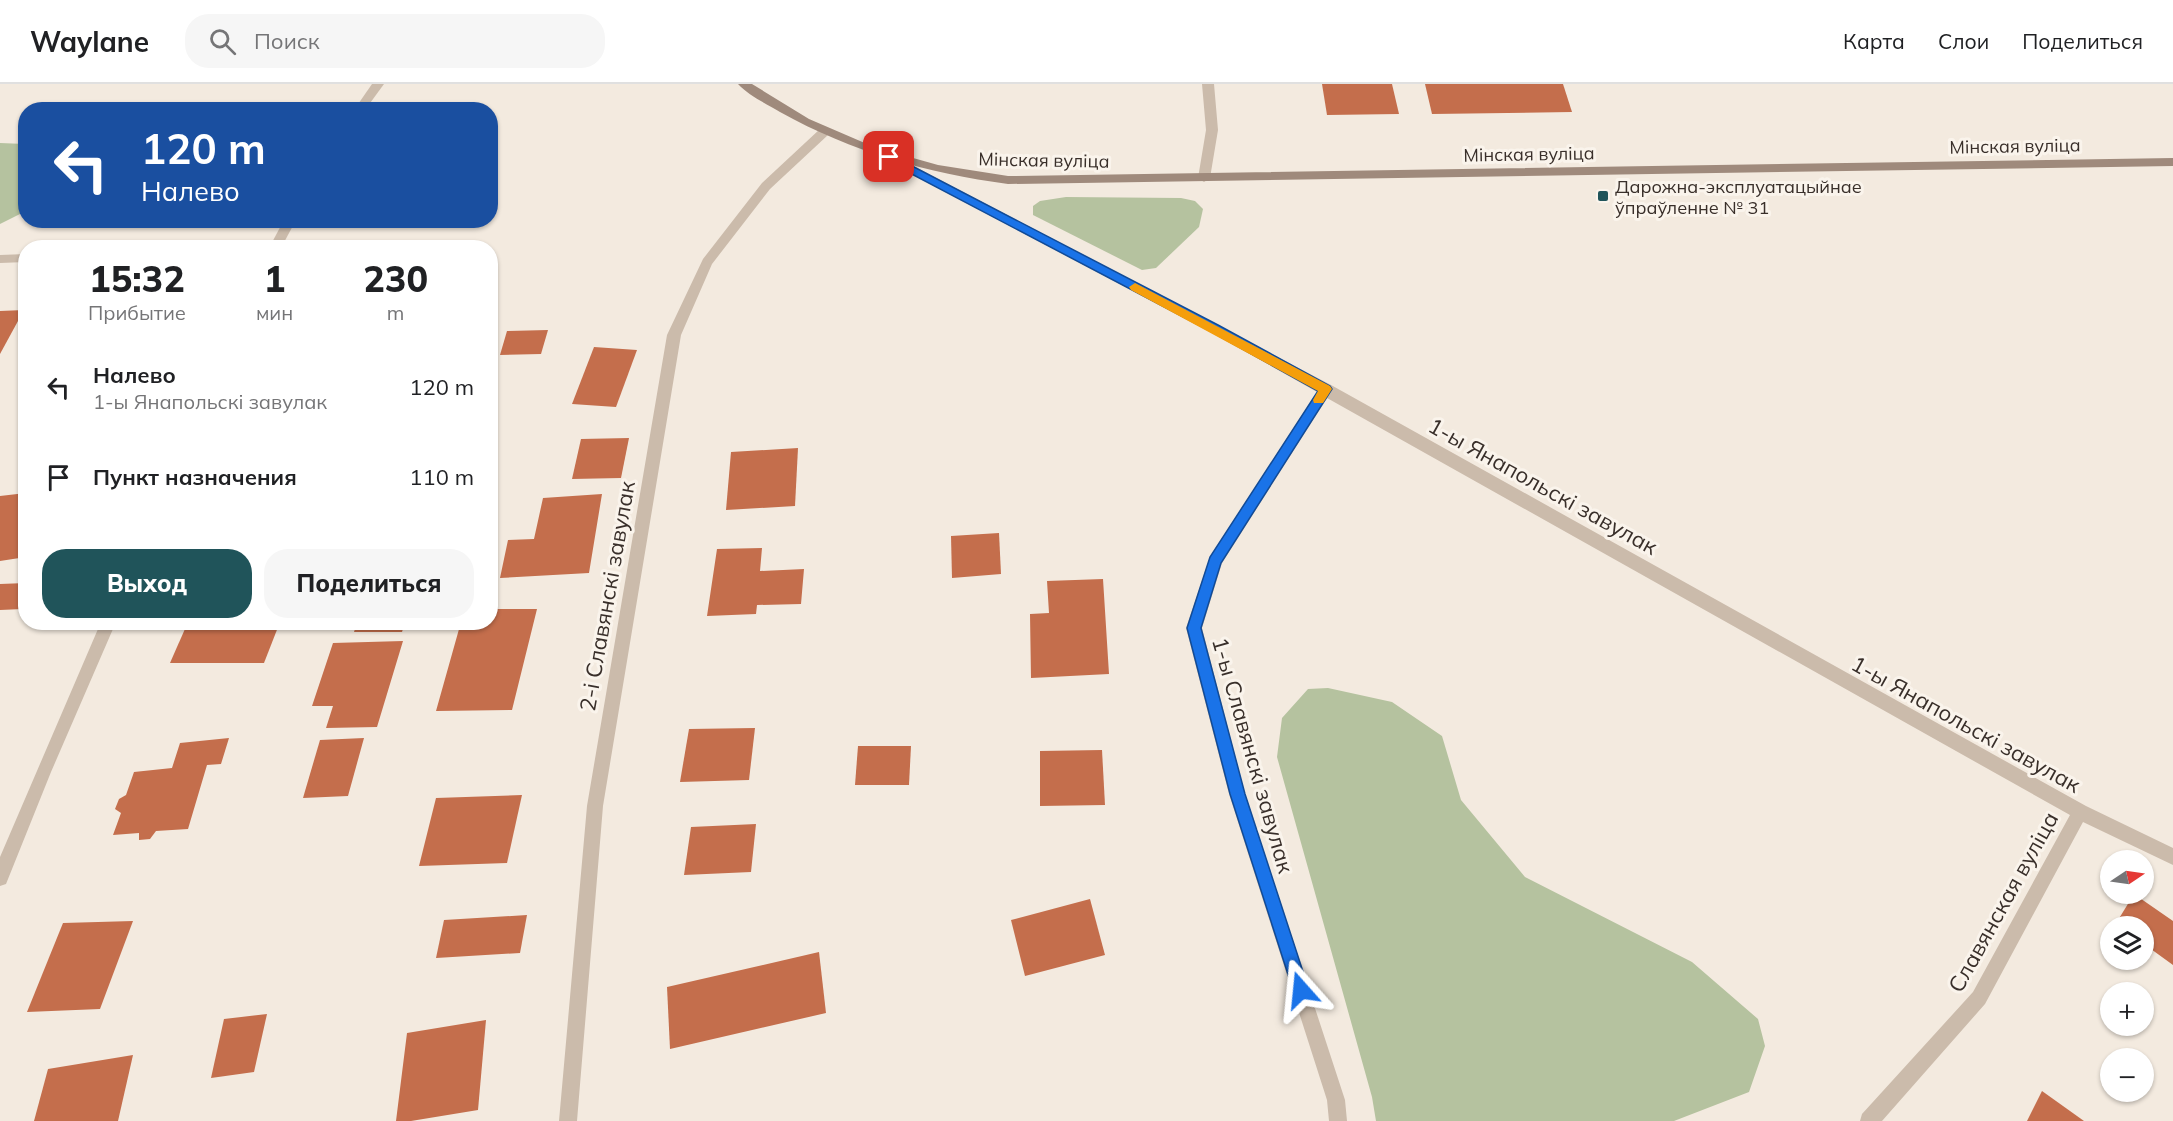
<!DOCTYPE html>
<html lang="ru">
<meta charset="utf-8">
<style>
:root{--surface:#fff;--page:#f6f6f6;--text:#202124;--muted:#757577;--line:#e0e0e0;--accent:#20545a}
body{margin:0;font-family:Mulish,sans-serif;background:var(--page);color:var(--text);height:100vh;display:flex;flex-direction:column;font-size:22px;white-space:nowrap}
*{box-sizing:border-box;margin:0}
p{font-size:20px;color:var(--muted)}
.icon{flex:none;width:33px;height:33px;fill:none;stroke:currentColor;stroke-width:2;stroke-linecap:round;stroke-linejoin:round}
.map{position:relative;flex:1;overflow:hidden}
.panel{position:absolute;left:18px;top:156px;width:480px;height:390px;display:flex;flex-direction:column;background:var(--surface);border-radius:24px;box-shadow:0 2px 4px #0004}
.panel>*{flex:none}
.hud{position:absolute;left:18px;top:18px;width:480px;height:126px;border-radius:24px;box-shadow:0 2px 4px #0004;background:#1a4fa0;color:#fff;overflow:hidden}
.needle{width:39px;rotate:77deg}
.tools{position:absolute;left:2100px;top:766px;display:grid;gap:12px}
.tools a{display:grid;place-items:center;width:54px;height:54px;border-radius:50%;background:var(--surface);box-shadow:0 2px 4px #0004;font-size:30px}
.pin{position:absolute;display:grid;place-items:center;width:51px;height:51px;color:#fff;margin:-26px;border-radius:12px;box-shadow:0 3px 9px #0006}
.me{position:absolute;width:66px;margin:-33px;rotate:342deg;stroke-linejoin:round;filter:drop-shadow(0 0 4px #0008)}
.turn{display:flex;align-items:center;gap:21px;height:126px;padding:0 24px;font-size:27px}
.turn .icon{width:78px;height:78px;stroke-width:2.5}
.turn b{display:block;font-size:42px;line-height:51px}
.eta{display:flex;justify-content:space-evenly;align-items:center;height:102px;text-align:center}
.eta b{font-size:36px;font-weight:800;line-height:42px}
.action{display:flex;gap:12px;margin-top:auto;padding:12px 24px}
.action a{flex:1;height:69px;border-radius:24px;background:var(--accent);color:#fff;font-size:24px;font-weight:800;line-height:69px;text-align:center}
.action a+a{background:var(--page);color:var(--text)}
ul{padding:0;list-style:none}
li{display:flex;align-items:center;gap:18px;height:90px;padding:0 24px}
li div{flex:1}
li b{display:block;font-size:22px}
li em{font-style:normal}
header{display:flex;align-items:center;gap:36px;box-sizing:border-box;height:84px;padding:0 30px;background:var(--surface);border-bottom:2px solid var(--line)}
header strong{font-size:28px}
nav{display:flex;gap:33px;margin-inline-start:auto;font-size:21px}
.search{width:420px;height:54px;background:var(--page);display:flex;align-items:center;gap:15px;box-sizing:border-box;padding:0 21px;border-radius:24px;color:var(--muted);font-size:22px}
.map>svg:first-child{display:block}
.green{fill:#b5c29f}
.building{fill:#c46e4c}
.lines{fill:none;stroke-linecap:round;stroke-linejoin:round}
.service{fill:#cbbbab;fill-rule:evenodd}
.minor{fill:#cbbbab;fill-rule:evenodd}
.secondary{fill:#9f8a7c;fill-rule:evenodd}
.route{fill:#1a73e8;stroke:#114b97;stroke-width:1.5}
.slow{fill:#f59e0b}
.poi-dot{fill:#20545a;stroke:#faf4ec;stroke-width:2}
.labels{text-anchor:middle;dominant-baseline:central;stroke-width:6;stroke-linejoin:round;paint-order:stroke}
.far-street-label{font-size:18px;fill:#392f2a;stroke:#faf4ec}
.far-poi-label{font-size:18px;fill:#392f2a;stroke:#faf4ec;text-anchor:start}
.street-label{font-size:22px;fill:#392f2a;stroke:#faf4ec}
</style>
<header>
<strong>Waylane</strong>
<div class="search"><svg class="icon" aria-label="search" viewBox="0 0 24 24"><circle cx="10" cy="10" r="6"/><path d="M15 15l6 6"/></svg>Поиск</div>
<nav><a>Карта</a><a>Слои</a><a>Поделиться</a></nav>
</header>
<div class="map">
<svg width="2173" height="1037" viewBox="0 0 2173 1037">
<rect width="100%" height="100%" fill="#f3eadf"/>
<g class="green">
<path d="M0 59 25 60 26 127 0 140Z"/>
<path d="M1066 113 1181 114 1195 117 1203 125 1199 143 1156 184 1142 186 1033 131V122L1040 117Z"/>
<path d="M1328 604 1392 618 1442 652 1461 716 1525 793 1692 878 1758 935 1765 962 1749 1008 1674 1037H1376L1372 1013 1277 673 1282 634 1308 605Z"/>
</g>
<g class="building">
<path d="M1322 0H1392L1399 30 1327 31Z"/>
<path d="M1425 0H1563L1572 28 1432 30Z"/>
<path d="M24 226 0 270V227Z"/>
<path d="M548 246 541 270 500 271 507 247Z"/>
<path d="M594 263 637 266 616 323 572 320Z"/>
<path d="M629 354 621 394 572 395 581 355Z"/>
<path d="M798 364 795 422 726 426 731 368Z"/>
<path d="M26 409V473L0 477V412Z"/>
<path d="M602 410 589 489 500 494 508 456 534 455 543 414Z"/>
<path d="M999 449 1001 490 952 494 951 452Z"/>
<path d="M762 464 760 487 804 485 801 520 757 521 756 530 707 532 717 465Z"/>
<path d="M1103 495 1109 590 1031 594 1030 530 1049 529 1047 497Z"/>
<path d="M26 499 23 525 0 526V500Z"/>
<path d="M490 525H537L512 626 436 627 461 538H490Z"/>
<path d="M188 538H280L264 579H170Z"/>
<path d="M357 538H405L402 548H354Z"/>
<path d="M403 557 377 643 326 644 333 622H312L333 559Z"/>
<path d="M755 644 749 696 680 698 689 645Z"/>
<path d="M229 654 221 680 207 681 188 745 156 747 150 755 139 756V749L113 751 121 729 115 725 119 715 126 711 134 688 172 684 180 659Z"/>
<path d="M364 654 348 712 303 714 320 656Z"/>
<path d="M858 662H911L909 701H855Z"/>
<path d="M1102 666 1105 721 1040 722V667Z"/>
<path d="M522 711 507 779 419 782 436 714Z"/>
<path d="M756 740 751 788 684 791 691 743Z"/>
<path d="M2134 810 2173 837V881L2144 860V843H2119L2115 841Z"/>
<path d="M1090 815 1105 871 1025 892 1011 836Z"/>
<path d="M527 831 520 869 436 874 444 836Z"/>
<path d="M133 837 100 925 27 928 63 839Z"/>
<path d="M819 868 826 929 670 965 667 903Z"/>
<path d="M267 930 254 988 211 994 224 935Z"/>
<path d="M486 936 478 1026 411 1037H396L407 949Z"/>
<path d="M133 971 118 1037H34L48 985Z"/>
<path d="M2042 1007 2084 1037H2027Z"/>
</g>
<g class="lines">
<path class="service" d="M1202 0H1214L1218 46 1210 94 1204 98 1198 94 1206 46Z"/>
<g class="minor">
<path d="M372 0H384L365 26H354Z"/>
<path d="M824 44 828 45V51L770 105 712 180 681 251 603 722 577 1037H559L587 722 667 251 703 175 762 99 820 45Z"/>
<path d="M889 69 1331 301 2086 722 2173 764V781L2083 738 1985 920 1882 1037H1860L1862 1030 1973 908 2070 731 1327 314 1222 479 1202 544 1245 710 1345 1016 1347 1037H1329L1327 1016 1229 710 1186 544 1210 473 1317 308 1209 247 885 76V70Z"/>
<path d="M284 136H296L281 164H269Z"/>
<path d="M26 170V178L0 179V171Z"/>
<path d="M101 538H116L51 688 6 800 0 802V773Z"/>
</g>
<path class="secondary" d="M738 0H752L809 35 874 63 938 81 1008 92 2173 74V82L1008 100C927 89 852 68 780 28 767 20 749 12 738 0Z"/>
</g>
<path class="route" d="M889 70 1218 241 1330 302 1332 305 1221 479 1201 544 1245 710 1309 906 1307 912 1301 915 1295 912 1293 906 1230 710 1187 544 1210 473 1318 307 1210 247 885 76V71Z"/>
<path class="slow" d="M1135 199 1330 302 1332 305 1323 319H1314L1313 316 1318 307 1131 206 1129 203Z"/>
<rect class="poi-dot" x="1597" y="106" width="12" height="12" rx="3"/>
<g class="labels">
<g class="far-street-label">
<text transform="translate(2015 62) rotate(-1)">Мінская вуліца</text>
<text transform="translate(1529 70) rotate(-1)">Мінская вуліца</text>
<text transform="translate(1044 76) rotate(1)">Мінская вуліца</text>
</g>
<g class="far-poi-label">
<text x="1615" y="102">Дарожна-эксплуатацыйнае<tspan x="1615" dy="21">ўпраўленне № 31</tspan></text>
</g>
<g class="street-label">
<text transform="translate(1543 402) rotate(29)">1-ы Янапольскі завулак</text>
<text transform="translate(607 512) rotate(-80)">2-і Славянскі завулак</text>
<text transform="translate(1966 640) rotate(29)">1-ы Янапольскі завулак</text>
<text transform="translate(1253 671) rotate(74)">1-ы Славянскі завулак</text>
<text transform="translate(2003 818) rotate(-61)">Славянская вуліца</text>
</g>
</g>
</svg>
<div class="tools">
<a><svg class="needle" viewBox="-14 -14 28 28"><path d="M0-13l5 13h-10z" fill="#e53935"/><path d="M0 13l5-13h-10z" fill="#757577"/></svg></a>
<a><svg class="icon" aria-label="layers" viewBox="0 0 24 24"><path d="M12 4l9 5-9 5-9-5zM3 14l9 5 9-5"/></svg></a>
<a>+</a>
<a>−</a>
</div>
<div class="pin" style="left:889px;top:73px;background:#d93025"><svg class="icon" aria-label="arrive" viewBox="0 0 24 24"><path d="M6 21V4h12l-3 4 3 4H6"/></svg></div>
<svg class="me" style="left:1301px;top:906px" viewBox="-20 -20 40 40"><path d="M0-17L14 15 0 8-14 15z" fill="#1a73e8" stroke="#fff" stroke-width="4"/></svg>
<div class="hud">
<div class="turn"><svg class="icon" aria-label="left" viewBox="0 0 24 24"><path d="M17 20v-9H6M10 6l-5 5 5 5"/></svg><div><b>120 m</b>Налево</div></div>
</div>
<section class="panel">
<div class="eta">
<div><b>15:32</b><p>Прибытие</p></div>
<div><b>1</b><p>мин</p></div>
<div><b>230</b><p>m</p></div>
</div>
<ul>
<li><svg class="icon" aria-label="left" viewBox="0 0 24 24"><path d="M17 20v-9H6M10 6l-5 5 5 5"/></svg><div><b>Налево</b><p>1-ы Янапольскі завулак</p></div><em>120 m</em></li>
<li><svg class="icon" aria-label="arrive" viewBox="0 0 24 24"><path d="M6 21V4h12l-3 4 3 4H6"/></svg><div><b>Пункт назначения</b></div><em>110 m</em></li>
</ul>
<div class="action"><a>Выход</a><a>Поделиться</a></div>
</section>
</div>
